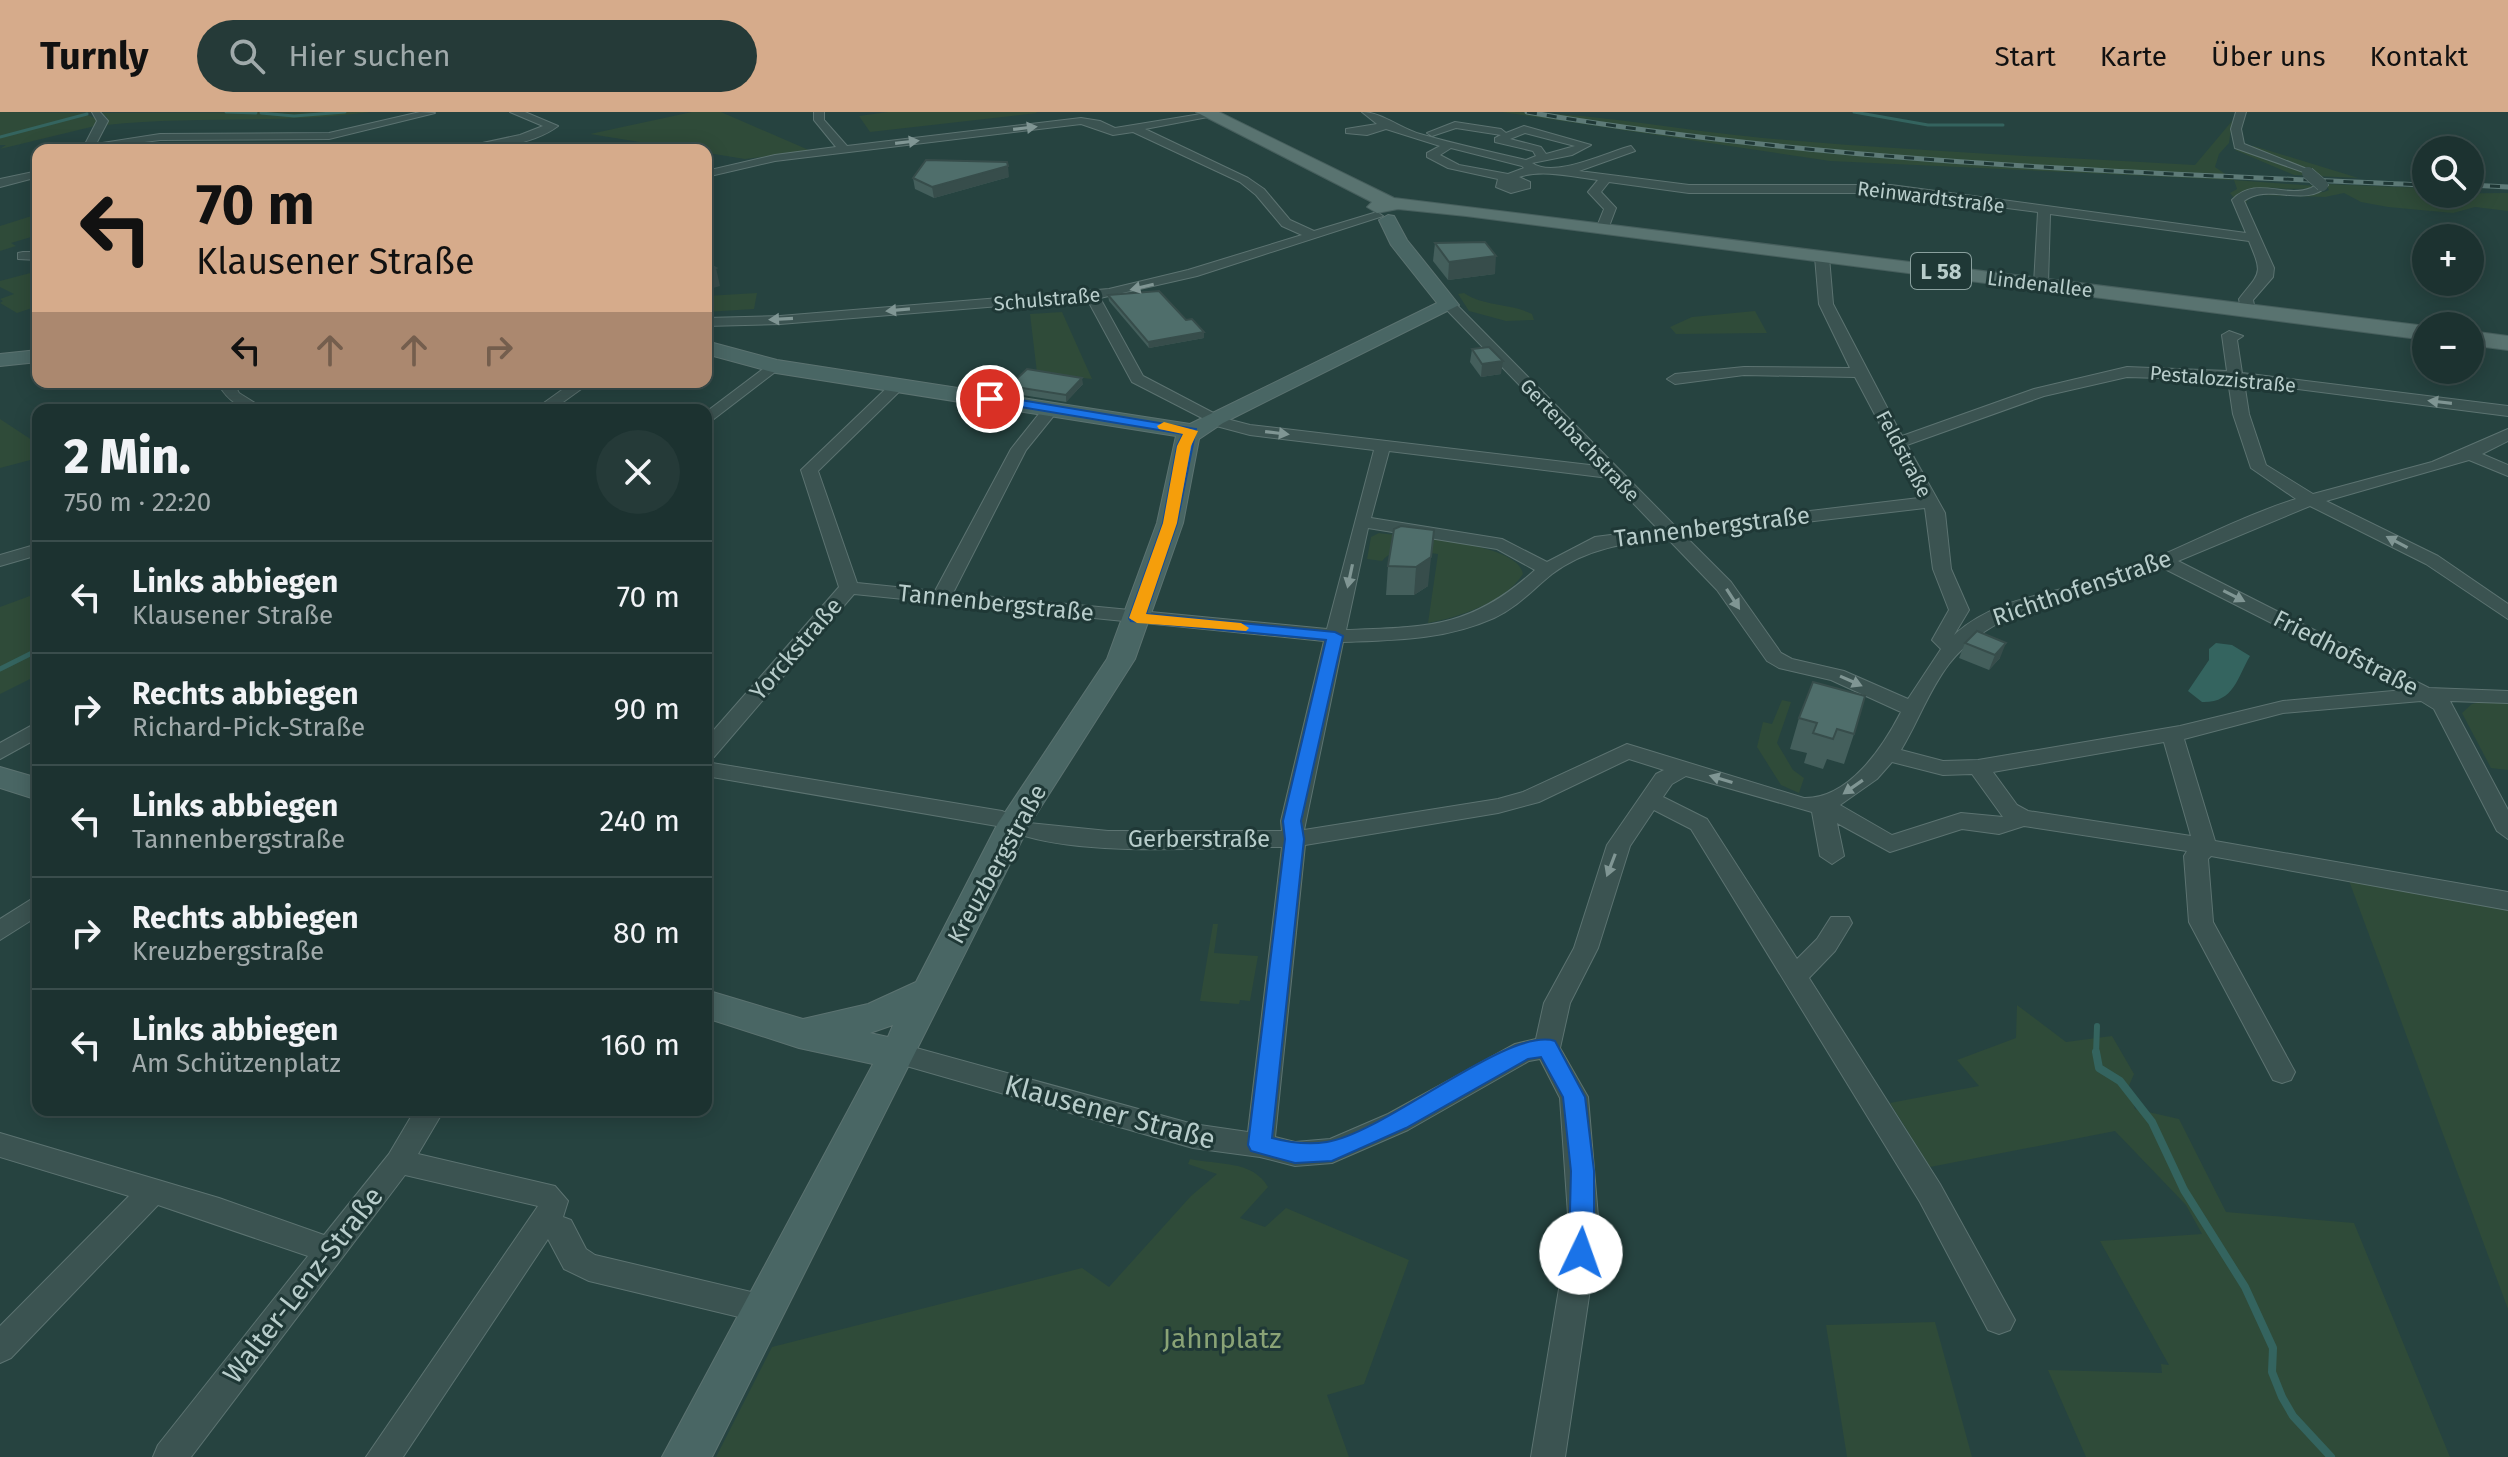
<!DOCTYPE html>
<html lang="de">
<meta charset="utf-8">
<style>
:root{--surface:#1c3230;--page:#253a38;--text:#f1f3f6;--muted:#a0aaab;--line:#3a4d4c;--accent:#d6ab8b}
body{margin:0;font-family:"Fira Sans",sans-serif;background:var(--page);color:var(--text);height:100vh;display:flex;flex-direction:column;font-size:30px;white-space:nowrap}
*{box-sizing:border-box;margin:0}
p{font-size:26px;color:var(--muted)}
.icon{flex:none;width:44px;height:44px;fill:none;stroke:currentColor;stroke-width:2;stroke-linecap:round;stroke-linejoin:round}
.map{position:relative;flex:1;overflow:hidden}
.drawer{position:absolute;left:32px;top:292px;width:680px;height:712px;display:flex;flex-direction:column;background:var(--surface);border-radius:16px;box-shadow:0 4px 20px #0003,0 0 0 2px var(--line)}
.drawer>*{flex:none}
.top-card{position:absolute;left:32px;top:32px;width:680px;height:244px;border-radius:16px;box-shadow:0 4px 20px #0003,0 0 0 2px var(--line);background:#d6ab8b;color:#111;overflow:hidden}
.tools{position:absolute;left:2412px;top:24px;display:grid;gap:16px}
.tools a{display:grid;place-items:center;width:72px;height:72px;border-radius:50%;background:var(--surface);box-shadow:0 4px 20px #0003,0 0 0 2px var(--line);font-size:40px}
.pin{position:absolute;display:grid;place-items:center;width:68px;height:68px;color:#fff;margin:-34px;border:4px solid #fff;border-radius:50%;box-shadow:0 2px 8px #0007}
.me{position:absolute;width:88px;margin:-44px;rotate:3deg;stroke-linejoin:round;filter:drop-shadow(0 0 6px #0008)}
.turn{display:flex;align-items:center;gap:28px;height:168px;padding:0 32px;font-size:36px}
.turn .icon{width:104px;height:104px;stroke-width:2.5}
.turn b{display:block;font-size:56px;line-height:68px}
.lanes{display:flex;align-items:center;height:76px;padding:0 32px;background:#0003;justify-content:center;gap:40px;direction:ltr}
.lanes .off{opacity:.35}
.round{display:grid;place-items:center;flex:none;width:84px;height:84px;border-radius:42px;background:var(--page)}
.headline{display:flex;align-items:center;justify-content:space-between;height:136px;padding:0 32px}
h1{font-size:48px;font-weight:800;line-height:60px}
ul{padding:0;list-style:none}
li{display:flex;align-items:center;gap:24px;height:112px;padding:0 32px;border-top:2px solid var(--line)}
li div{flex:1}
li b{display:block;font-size:30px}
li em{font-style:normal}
header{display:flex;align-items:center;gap:48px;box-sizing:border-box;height:112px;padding:0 40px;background:var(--accent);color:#111}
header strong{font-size:38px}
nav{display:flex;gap:44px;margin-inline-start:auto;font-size:28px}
.search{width:560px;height:72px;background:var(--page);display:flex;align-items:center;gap:20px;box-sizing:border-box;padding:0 28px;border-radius:44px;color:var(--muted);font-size:30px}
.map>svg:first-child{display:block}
.green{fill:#2f4b39}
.water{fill:#34645f}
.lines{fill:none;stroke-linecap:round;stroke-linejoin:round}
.stream-far3{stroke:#34645f;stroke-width:3}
.stream-far2{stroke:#34645f;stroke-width:5}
.stream-far1{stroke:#34645f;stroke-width:6}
.stream{stroke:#34645f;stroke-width:8}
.street-casing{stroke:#5c7371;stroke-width:2}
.secondary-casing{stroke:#5c7371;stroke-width:2}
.primary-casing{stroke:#475f5d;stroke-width:2}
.street{fill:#3b5351;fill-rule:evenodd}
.secondary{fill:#496664;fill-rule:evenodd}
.primary{fill:#597370;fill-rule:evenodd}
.rail-casing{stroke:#5d7a77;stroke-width:5}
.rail{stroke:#1f3836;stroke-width:3;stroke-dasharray:10;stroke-linecap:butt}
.street-bridge-casing{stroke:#5c7371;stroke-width:13;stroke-linecap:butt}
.street-bridge{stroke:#3b5351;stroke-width:12}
.wall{fill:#445f5c}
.shaded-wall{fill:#374d4b}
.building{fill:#4f6e6b;stroke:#374d4b;stroke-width:2}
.oneway{fill:#809694}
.route{fill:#1a73e8;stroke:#114b97;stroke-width:2}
.slow{fill:#f59e0b}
.labels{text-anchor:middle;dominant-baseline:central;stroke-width:6;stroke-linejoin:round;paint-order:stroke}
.far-street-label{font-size:20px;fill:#b8cdcb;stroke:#1f3836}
.shield{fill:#1f3836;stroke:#8aa09e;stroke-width:2}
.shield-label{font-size:22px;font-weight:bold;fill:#b8cdcb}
.street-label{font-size:24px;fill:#b8cdcb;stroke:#1f3836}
.near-street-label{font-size:28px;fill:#b8cdcb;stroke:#1f3836}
.near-park-label{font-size:28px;fill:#8aa376;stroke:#1f3836}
</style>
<header>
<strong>Turnly</strong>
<div class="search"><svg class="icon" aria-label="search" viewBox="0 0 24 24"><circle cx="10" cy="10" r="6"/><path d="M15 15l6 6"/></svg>Hier suchen</div>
<nav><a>Start</a><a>Karte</a><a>Über uns</a><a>Kontakt</a></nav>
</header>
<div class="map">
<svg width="2508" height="1345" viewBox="0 0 2508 1345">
<rect width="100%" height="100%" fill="#264340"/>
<g class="green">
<path d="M0 0 83 1 97 7 95 14 0 37 6 33H0Z"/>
<path d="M370 0C282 12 192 4 106 13L107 5 100 1Z"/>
<path d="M692 0H721L811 39 745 47 590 22Z"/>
<path d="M888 0H1036L1037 1 870 20 859 4Z"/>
<path d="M1502 0C1589 0 1676 18 1763 26 1907 39 2051 45 2195 53L2232 9 2229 31 2219 42 2215 55 2234 68 2317 74C2292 83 2254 66 2234 86L2230 81 2237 77 2234 68 1830 49Z"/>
<path d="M2254 34 2352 64 2358 66 2294 63 2235 38Z"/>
<path d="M2326 72 2426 76V82L2503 81H2508V99L2475 95 2453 101 2388 95 2361 90 2344 81 2325 85 2260 83 2247 87 2246 93 2244 88 2248 83 2324 80 2329 78Z"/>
<path d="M38 102V123L11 131 16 134 0 139V114Z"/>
<path d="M38 159V194L17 201 0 191 3 189 0 187 14 182 0 175V169Z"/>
<path d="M757 181 754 197 706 200V184Z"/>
<path d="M1464 181C1485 195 1510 191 1532 202L1534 208 1506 209 1469 199 1458 182Z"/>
<path d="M1755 199 1767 221 1676 222 1670 215 1692 205Z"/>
<path d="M1062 200 1092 267 1037 261 1030 202Z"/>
<path d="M0 307 38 332V346L0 356Z"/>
<path d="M1379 421C1407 425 1519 430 1523 462 1505 490 1460 505 1428 511L1438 442C1418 440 1397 432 1382 449L1367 447 1371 425Z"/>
<path d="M38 481V563L0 582V495Z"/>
<path d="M1782 588 1791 590 1790 593 1777 631 1793 658 1804 666 1799 681 1781 673 1757 635 1763 610 1772 612Z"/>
<path d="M2485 589 2508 590V658L2491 656 2462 601 2472 592Z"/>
<path d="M2348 766 2508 794V1197Z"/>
<path d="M1213 812H1218L1214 841 1258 844 1250 889 1240 888 1239 892 1200 889Z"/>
<path d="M2017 893 2066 930 2112 924 2134 962 2128 976 2135 997 2179 1007 2226 1100 2354 1111 2450 1345H2086L2048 1258 2162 1261 2161 1252 2169 1253 2100 1129 2202 1122 2186 1093 2115 1019 1930 1055 1890 991 1979 974 1957 948 2016 926Z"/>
<path d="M1190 1047C1217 1053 1253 1048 1268 1075L1240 1106 1265 1115 1286 1096 1409 1148 1364 1272 1327 1283 1349 1345H716L772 1235 1082 1156 1109 1175 1191 1084 1217 1062 1188 1052Z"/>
<path d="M1935 1210 1972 1345H1847L1826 1213Z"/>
</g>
<path class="water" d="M2216 531 2232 533 2250 544C2237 566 2234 591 2202 590L2188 579 2209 548V537Z"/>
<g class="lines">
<g class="stream-far3">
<path d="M226 0 256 1"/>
<path d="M1854 0 1928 13H2003"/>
<path d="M261 1 294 4 345 0"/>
<path d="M0 25 87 2"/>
</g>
<path class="stream-far2" d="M0 557 38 538"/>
<path class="stream-far1" d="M2096 942 2097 914"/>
<path class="stream" d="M2096 940 2099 956 2120 969 2152 1010 2184 1078 2245 1175 2273 1236 2272 1260 2282 1285 2293 1304 2331 1345"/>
<g class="street-casing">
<g id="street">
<path d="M92 0H100L108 9 96 32 160 22 329 21 420 0 435 1 329 27 160 28 82 38 97 9Z"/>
<path d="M510 0H525L558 14C530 35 485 38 450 38L520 23 543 14Z"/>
<path d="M814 0H824V8L847 34 1081 6 1100 9 1115 16 1213 0V4L1145 17 1248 66 1264 77 1290 108 1314 119 1377 100 1383 104 1197 164 1100 186 1143 264 1223 306 1250 313 1598 354 1442 193 1454 190 1676 415 1919 386 1855 265 1744 263 1675 272 1667 267 1675 262 1744 255 1850 256 1819 192 1815 145 1822 141 1829 145 1833 192 1902 324 2034 277 2127 255 2227 259 2222 223 2229 219 2243 224 2237 228 2242 261 2508 294V304L2244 270 2249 302 2266 353 2313 382 2432 350 2508 317V329L2482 342 2508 353V364L2469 348 2326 389 2438 444 2508 492V507L2426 452 2310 394 2178 449 2429 576 2508 579V591L2450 589 2508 698V727L2497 719 2434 597 2421 589 2283 601 2184 627 2215 729 2508 780V798L2211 744 2208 747 2213 810 2295 960 2291 968 2282 971 2273 968 2189 810 2184 744 2187 739 2024 714 1999 722 1962 717 1890 740 1837 711 1844 744 1832 752 1820 744 1812 700 1686 664 1672 672 1663 685 1707 707 1797 847 1817 827 1831 805H1849L1852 811 1835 839 1809 866 1940 1072 2015 1208 2010 1218 1999 1222 1988 1218 1920 1090 1691 717 1654 698 1630 734 1598 836 1570 891 1560 936 1588 985 1599 1117 1565 1345H1531L1569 1117 1560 986 1540 947 1529 949 1408 1018 1332 1051 1295 1054 1260 1045 1193 1036 889 949 885 942 889 935 898 931 1193 1012 1248 1020 1282 735C1202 735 1068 748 997 714L706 664V650L1002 699 1029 711 1108 719H1282L1281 709 1324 529 854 482 714 645 706 647V627L839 475 801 358 893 270 906 273 818 359 857 471 935 479 1011 337 1046 293 1052 291 1060 296 1026 338 953 481 1327 517 1374 338 1250 323 1205 311 1204 307 1132 270 1087 187 780 212 706 214V206L780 204 1109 177 1188 158 1302 123 1282 114 1256 83 1240 70 1133 20 1113 23 1081 12 775 49 706 65V59L775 43 836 35 814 8ZM2127 265 2228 268 2233 302 2251 356 2296 387C2233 407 2176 440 2114 463 2059 482 2000 482 1954 523L1969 498 1951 457 1945 401 1907 333 2044 284ZM1389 339 1609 366 1658 417 1595 425 1547 450 1502 427 1371 406ZM1925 396 1933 457 1949 498 1932 528 1941 537 1908 587 1844 559 1792 547 1781 541 1731 470 1685 424ZM1368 416 1497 437 1535 458C1471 516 1428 515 1346 518ZM1667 426 1717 478 1767 549 1779 556 1831 568 1901 600C1883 635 1849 687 1804 686L1627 632 1523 680 1498 687 1304 718 1343 530C1395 528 1445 528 1494 506 1518 495 1532 478 1552 462 1587 436 1626 431 1667 426ZM2163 456 2404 578 2283 589 2180 614 1978 648 1943 649 1901 638C1918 610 1929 578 1949 552 2001 486 2091 487 2163 456ZM2164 630 2191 724 2028 699 2017 693 1993 660ZM1629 647 1664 658 1656 662 1607 733 1574 836 1544 891 1536 927 1515 932 1388 1002 1330 1027 1295 1030 1275 1025 1305 733 1498 701 1539 690ZM1892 650 1943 663 1972 662 2003 705 1961 701 1892 723 1840 693 1877 667Z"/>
<path d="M1362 0C1381 0 1400 16 1420 22 1455 32 1491 40 1526 48L1536 44 1533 39 1495 30V26L1501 23 1456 16 1432 24 1427 21 1455 10 1501 17 1506 21 1524 14 1591 33 1572 43 1532 51C1554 67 1607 40 1631 34L1635 39 1579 59 1689 73H1891L2246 121 2232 88C2256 63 2284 87 2311 76 2315 74 2318 71 2322 69L2328 73C2306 97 2269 70 2244 89L2274 156 2273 165 2253 188 2255 198 2248 202 2241 198 2239 187C2261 159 2263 163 2249 129L2050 102 2048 172 2041 176 2034 172 2038 100 1891 81H1689L1609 70 1601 80 1616 96 1608 117 1602 121 1596 117 1604 97 1588 80 1598 68C1573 65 1543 57 1519 65L1530 70V76L1511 81 1496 75 1498 67 1448 56 1427 45V41L1440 34 1386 17 1367 23 1346 21V17L1377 12ZM1525 21 1575 34 1546 42 1541 35 1510 27ZM1451 36 1522 54 1524 56 1508 62 1459 53 1440 43Z"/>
<path d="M2236 0H2246L2241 17 2244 32 2312 59V63L2235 36 2231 17Z"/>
<path d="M38 59V65L0 75V67Z"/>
<path d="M23 140H38V148L18 147V141Z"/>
<path d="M771 251 783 254 706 313V300Z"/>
<path d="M217 270H233L239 281 266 298C241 298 229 291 217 270Z"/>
<path d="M573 270H591L552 298H534Z"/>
<path d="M38 432V443L0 454V443Z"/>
<path d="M38 610V626L0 647V631Z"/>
<path d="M38 783V804L0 828V807Z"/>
<path d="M415 998H444L418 1042 555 1074 568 1089 563 1105 571 1108 586 1137 595 1143 764 1183 775 1187 779 1197 775 1207 764 1211 589 1169 564 1157 548 1127 403 1345H366L538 1094 405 1063 191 1345H153L158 1333 308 1144 158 1093 11 1246 0 1251V1214L129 1084 0 1045V1021L219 1086 324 1123 389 1042Z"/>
</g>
</g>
<g class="secondary-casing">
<g id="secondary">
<path d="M1388 103 1394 104 1407 128 1459 193 1223 311 1199 327 1183 411 1135 547 1030 712 712 1345H662L873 952 799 936 706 906V878L803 907 868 892 916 870 998 711 1107 547 1157 411 1176 324 776 261 706 242V229L777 248 1190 312 1437 191 1391 133 1379 108ZM893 913 888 925 870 921Z"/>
<path d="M38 238V250L0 254V242Z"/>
<path d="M0 655 38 666V688L0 676Z"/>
</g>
</g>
<g class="primary-casing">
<g id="primary">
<path d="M1196 0H1219L1394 86 2426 214V228L1466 104 1398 97 1377 101 1367 95 1372 90Z"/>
<path d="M2470 219 2508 224V238L2470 233Z"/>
</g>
</g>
<use href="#street" class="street"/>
<use href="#secondary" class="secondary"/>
<use href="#primary" class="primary"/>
<g class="rail-casing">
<g id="rail">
<path d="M1527 0C1825 51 2125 60 2426 73"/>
<path d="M2470 73 2508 75"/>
</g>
</g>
<use href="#rail" class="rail"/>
<g class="street-bridge-casing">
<path id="street-bridge" d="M2308 61 2322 73"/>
</g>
<use href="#street-bridge" class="street-bridge"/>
</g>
<g class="wall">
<path d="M1009 65 934 86 915 77 913 66Z"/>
<path d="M1435 131 1495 162 1448 168 1433 149Z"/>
<path d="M1108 183 1204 226 1149 236 1109 189Z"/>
<path d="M1472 237 1501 262 1481 265 1470 250Z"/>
<path d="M1083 272 1066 290 1010 281 1009 274Z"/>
<path d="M1394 417 1428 474 1414 483H1386L1388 454Z"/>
<path d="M1977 519 2000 546 1989 558 1959 546 1965 531Z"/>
<path d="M1799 606 1854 622 1844 652 1827 647 1823 657 1804 651 1807 641 1790 637Z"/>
</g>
<g class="shaded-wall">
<path d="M1008 54 1009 65 934 86 932 75Z"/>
<path d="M1496 144 1495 162 1448 168 1449 150Z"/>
<path d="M716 156 720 174 706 178V159Z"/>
<path d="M1204 220V226L1149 236 1148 230Z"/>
<path d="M1503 249 1501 262 1481 265 1482 252Z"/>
<path d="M1082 266 1083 272 1066 290V283Z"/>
<path d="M1434 418 1428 474 1414 483 1416 455Z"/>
<path d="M2006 531 2000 546 1989 558 1995 543Z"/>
</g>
<g class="building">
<path d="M926 48 1007 50 1008 54 932 75 913 66Z"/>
<path d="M1485 130 1496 144 1449 150 1435 131Z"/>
<path d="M706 150 716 156 706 159Z"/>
<path d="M1159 179 1186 208 1192 207 1204 220 1148 230 1108 183Z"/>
<path d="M1489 235 1503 249 1482 252 1472 237Z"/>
<path d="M1027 257 1082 266 1066 283 1009 274Z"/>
<path d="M1401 414 1434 418 1431 445 1416 455 1388 454 1394 417Z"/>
<path d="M1977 519 2006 531 1995 543 1965 531Z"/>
<path d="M1813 570 1865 584 1854 622 1837 617 1833 627 1813 621 1817 611 1799 606Z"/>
</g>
<defs><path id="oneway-solid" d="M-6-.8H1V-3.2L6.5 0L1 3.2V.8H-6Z" transform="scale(2)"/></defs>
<g class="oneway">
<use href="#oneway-solid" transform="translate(1025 16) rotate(-7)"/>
<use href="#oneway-solid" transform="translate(907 30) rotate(-7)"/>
<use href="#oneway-solid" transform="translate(1142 175) rotate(167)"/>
<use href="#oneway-solid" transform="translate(898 198) rotate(175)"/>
<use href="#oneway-solid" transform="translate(781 207) rotate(177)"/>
<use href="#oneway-solid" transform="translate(2440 290) rotate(-173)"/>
<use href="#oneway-solid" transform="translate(1277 321) rotate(7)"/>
<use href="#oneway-solid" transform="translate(2397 430) rotate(-152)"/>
<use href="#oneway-solid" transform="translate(1350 464) rotate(102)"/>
<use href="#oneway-solid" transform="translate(2234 484) rotate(27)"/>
<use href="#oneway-solid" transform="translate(1733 487) rotate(57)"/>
<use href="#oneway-solid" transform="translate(1851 569) rotate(24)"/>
<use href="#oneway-solid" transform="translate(1721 667) rotate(-163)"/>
<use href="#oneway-solid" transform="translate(1853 675) rotate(145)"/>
<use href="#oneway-solid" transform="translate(1611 753) rotate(111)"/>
</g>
<path class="route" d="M990 283 1196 317 1177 411 1146 502 1335 520 1343 524 1301 709 1304 727 1272 1026C1291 1031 1307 1033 1327 1030 1385 1021 1508 914 1555 929L1585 985 1594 1059V1141L1590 1149 1581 1152 1573 1149 1569 1141 1571 1059 1563 985 1541 945 1528 947 1406 1016 1332 1049 1295 1051 1251 1039 1248 1033 1285 727 1283 709 1326 528 1131 509 1129 506 1163 411 1177 334 1183 322 985 289V284Z"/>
<path class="slow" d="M1164 310 1198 319 1191 334 1177 411 1146 502 1241 511 1249 516 1246 519 1137 511 1129 506 1163 411 1177 334 1183 322 1159 317 1157 314Z"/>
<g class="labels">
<g class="far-street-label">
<text transform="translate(1931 85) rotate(7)">Reinwardtstraße</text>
<text transform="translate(2040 172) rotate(7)">Lindenallee</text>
<text transform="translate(1047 187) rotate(-5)">Schulstraße</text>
<text transform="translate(2223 267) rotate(5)">Pestalozzistraße</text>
<text transform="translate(1580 328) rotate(46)">Gertenbachstraße</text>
<text transform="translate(1904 342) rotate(62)">Feldstraße</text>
</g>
<rect class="shield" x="1911" y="141" width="60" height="36" rx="6"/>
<g class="shield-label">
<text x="1941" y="159">L 58</text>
</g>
<g class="street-label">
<text transform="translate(1712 415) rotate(-7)">Tannenbergstraße</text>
<text transform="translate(2082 476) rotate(-19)">Richthofenstraße</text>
<text transform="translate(996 491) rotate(6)">Tannenbergstraße</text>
<text transform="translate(796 537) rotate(-49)">Yorckstraße</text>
<text transform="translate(2346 541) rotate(27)">Friedhofstraße</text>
<text x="1199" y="727">Gerberstraße</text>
<text transform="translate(997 752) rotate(-61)">Kreuzbergstraße</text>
</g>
<g class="near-street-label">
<text transform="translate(1110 1000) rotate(15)">Klausener Straße</text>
<text transform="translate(303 1173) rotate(-52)">Walter-Lenz-Straße</text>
</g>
<g class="near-park-label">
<text x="1222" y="1226">Jahnplatz</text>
</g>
</g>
</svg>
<div class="tools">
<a><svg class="icon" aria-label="search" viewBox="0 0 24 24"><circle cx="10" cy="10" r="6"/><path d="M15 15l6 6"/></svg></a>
<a>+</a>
<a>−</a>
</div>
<div class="pin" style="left:990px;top:287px;background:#d93025"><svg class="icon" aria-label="arrive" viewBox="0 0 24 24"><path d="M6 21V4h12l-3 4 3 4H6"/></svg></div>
<svg class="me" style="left:1581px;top:1141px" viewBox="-20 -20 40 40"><circle r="19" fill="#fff"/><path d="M0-13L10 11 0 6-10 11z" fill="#1a73e8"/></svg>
<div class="top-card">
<div class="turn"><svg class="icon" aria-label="left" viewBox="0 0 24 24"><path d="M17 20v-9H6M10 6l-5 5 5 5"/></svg><div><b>70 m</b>Klausener Straße</div></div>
<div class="lanes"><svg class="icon" aria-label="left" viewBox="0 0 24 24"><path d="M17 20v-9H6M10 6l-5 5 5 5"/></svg><svg class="icon off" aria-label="ahead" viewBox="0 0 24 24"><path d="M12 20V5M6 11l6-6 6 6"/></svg><svg class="icon off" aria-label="ahead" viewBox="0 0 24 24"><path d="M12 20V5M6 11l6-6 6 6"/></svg><svg class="icon off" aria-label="right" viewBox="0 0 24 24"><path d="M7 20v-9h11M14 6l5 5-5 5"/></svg></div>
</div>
<section class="drawer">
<div class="headline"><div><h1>2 Min.</h1><p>750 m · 22:20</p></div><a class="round"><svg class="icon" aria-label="close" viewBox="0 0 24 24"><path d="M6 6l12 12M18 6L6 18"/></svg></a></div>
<ul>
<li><svg class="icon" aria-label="left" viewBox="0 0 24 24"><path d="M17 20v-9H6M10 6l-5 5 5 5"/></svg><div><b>Links abbiegen</b><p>Klausener Straße</p></div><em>70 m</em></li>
<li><svg class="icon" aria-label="right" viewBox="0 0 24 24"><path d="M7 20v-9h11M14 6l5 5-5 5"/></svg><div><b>Rechts abbiegen</b><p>Richard-Pick-Straße</p></div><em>90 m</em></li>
<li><svg class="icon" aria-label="left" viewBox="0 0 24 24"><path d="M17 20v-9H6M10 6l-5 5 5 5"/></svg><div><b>Links abbiegen</b><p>Tannenbergstraße</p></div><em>240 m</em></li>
<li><svg class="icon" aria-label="right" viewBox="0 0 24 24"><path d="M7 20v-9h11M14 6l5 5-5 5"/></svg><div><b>Rechts abbiegen</b><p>Kreuzbergstraße</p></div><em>80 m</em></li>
<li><svg class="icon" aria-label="left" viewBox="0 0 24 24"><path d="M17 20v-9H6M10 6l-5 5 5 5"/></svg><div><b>Links abbiegen</b><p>Am Schützenplatz</p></div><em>160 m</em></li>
</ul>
</section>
</div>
